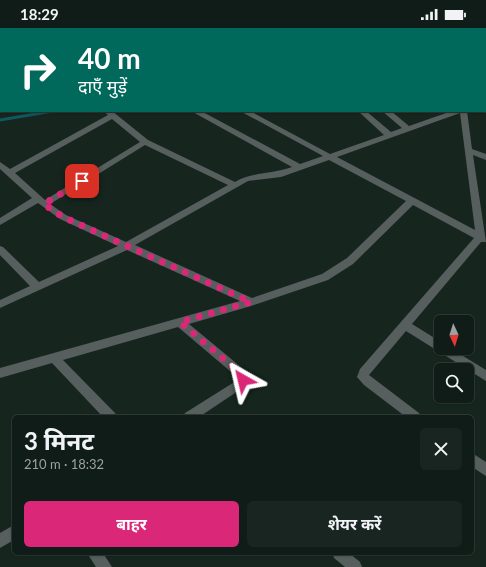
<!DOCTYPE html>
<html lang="hi">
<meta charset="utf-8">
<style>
:root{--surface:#101c17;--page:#192520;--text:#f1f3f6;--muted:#9ca1a1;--line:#303a36;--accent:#db2777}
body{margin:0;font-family:Lato,"Noto Sans Devanagari",sans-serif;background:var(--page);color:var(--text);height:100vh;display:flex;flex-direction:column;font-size:15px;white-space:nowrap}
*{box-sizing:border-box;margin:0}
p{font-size:13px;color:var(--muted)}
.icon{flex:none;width:22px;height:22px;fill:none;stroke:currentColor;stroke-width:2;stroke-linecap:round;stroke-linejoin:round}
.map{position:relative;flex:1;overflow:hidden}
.side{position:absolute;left:12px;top:387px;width:462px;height:140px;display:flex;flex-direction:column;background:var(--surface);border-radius:6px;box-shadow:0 1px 3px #0004,0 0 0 1px var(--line)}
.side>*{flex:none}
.hud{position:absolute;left:0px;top:0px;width:486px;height:84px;box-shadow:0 1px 3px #0004,0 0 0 1px var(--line);background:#00695c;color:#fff;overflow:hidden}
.needle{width:26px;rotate:176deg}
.tools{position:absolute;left:434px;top:287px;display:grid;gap:8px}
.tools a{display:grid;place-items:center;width:40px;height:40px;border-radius:6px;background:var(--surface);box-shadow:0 1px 3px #0004,0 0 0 1px var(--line);font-size:20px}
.pin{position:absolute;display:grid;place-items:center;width:34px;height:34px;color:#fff;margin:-17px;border-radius:8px;box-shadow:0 2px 6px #0006}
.me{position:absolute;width:44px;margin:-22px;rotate:323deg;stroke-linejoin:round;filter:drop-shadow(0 0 3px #0008)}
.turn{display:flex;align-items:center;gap:14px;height:84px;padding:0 12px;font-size:18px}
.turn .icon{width:52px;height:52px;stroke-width:2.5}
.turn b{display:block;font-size:28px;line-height:34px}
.round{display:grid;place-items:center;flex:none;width:42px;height:42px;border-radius:6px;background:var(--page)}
.overview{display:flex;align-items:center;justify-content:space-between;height:68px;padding:0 12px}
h1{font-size:24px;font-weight:700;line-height:30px}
.action{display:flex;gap:8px;margin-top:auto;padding:8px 12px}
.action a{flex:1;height:46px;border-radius:6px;background:var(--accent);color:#fff;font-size:16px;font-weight:700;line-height:46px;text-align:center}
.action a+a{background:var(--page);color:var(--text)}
.status{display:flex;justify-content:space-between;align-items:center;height:28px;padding:0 20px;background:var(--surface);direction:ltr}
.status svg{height:11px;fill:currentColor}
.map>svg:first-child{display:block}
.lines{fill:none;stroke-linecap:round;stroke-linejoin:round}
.stream{stroke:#0f595d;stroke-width:3}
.minor{fill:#565f5d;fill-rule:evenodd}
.route{stroke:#db2777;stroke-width:7;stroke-dasharray:0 12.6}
</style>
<div class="status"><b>18:29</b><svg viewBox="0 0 49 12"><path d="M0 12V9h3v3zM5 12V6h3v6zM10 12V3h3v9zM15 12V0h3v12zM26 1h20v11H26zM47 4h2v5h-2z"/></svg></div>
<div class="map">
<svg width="486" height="539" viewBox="0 0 486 539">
<rect width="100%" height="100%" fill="#16261f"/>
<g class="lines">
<path class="stream" d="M0 92 53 83"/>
<g class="minor">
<rect x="20" y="0" width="6" height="1"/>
<rect x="57" y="0" width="6" height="1"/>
<rect x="104" y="0" width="6" height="1"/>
<rect x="200" y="0" width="6" height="1"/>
<rect x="263" y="0" width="6" height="1"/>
<path d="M394 0H400L401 1H395Z"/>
<rect x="485" y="10" width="1" height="4"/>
<rect x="485" y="23" width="1" height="4"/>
<rect x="485" y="32" width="1" height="4"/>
<rect x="485" y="71" width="1" height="4"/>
<rect x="0" y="78" width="1" height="4"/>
<path d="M103 83H112L148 112 235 154C252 144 273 146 292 139L191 83H201L300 136 323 128 240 83H250L330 126 384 107 358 83H366L391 104 402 100 382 83H391L409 98 452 83H467L472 121 486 126V132L473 127 486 214H481L412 296 441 314V320H450L486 342V353L406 303 369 347 419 385 421 389H406L364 357 357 349 360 341 474 210 413 177 353 236 328 252 251 278 189 296 247 344C250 350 248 354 244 359L199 389H183L185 385 236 353 237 349 178 299 63 332 115 385 117 389H103L52 335 0 350V340L240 273 127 222 0 280V272L30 258 0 227V218L3 219 39 254 118 218 60 191 38 175 0 197V190L32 170 0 141V134L10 141 108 87ZM460 85 475 202 337 129ZM112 91 140 114 45 172 15 145ZM145 117 228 157 126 214 66 187 50 176ZM329 132 406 173 347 230 322 246 252 270 135 217 248 153 281 149Z"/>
<path d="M472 425 486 434V448L472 439Z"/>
<path d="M14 497V512L0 520V505Z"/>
<path d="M87 525H103L112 539H96Z"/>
<path d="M332 525H349L360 534 362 539H345L334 530Z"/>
</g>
</g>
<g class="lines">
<path class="route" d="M82 153 44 176 63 189 251 274 180 294 244 348 243 352"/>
</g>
</svg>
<div class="tools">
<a><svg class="needle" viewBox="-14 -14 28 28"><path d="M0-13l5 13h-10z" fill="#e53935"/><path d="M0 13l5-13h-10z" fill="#9ca1a1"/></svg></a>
<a><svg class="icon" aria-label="search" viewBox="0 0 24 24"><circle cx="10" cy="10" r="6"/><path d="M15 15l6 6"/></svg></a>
</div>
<div class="pin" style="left:82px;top:153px;background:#d93025"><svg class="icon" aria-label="arrive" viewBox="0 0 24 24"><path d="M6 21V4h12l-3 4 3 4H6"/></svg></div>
<svg class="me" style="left:243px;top:352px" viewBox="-20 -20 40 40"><path d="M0-17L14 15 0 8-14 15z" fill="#db2777" stroke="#fff" stroke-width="4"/></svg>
<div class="hud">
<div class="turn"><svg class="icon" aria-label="right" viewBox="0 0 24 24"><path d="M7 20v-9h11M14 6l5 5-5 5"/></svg><div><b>40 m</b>दाएँ मुड़ें</div></div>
</div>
<section class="side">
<div class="overview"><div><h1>3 मिनट</h1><p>210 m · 18:32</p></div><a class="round"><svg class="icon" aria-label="close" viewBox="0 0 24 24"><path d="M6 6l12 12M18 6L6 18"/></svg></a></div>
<div class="action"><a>बाहर</a><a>शेयर करें</a></div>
</section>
</div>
